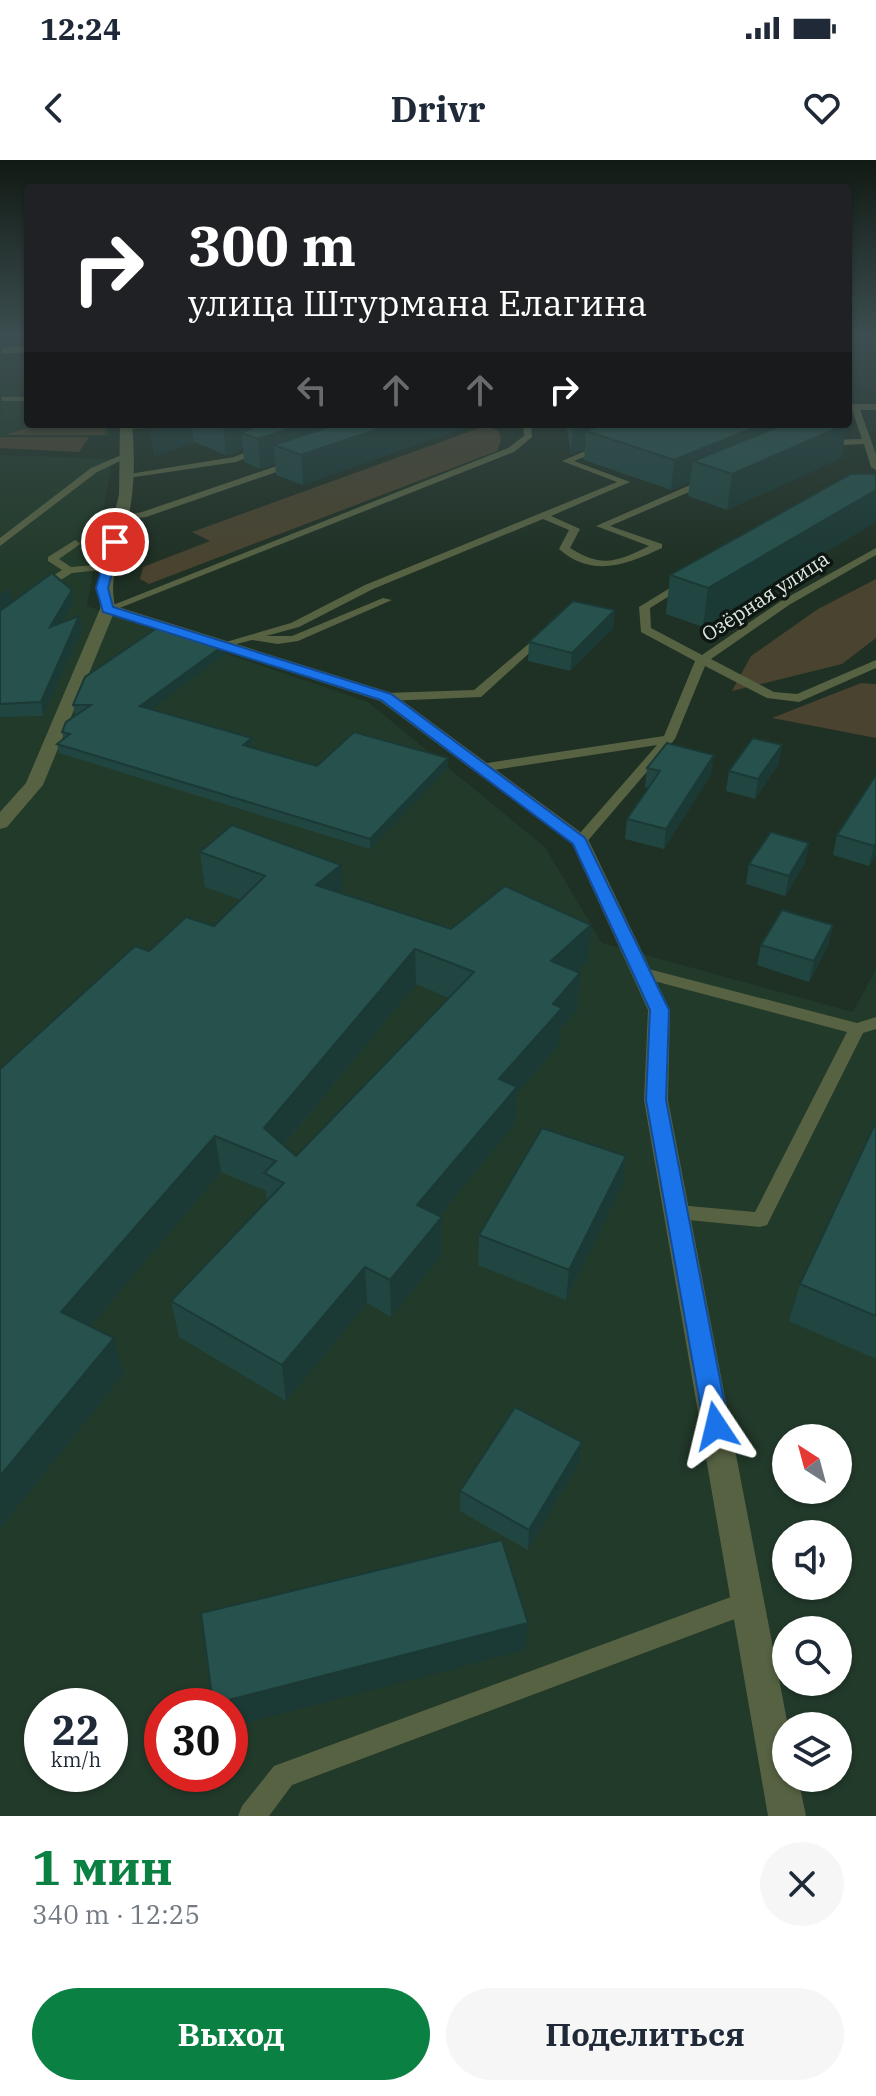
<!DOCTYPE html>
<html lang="ru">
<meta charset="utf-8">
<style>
:root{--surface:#fff;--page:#f6f6f7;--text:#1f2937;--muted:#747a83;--accent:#0b8043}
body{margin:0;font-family:"IBM Plex Serif",serif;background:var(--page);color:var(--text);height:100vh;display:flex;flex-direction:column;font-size:30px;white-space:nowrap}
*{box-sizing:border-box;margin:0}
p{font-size:26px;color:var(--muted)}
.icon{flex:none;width:44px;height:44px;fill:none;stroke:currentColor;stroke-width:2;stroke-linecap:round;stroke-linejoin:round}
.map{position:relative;height:1656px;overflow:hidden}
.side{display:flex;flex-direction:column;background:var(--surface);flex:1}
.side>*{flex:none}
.hud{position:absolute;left:24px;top:24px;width:828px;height:244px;border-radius:8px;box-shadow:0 2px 6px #0004;background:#202124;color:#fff;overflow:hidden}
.needle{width:52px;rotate:324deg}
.tools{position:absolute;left:772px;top:1264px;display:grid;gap:16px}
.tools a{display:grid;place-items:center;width:80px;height:80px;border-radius:50%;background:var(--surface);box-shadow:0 2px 6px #0004;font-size:40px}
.speed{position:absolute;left:24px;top:1528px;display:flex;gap:16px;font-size:40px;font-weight:700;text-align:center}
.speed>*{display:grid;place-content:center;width:104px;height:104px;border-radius:50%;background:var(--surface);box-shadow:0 2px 6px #0004;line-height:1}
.speed small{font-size:20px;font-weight:400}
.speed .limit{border:12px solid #d22;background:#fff;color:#111}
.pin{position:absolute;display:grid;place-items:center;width:68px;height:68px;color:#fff;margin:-34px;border:4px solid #fff;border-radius:50%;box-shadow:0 2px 8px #0007}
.me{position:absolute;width:88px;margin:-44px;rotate:350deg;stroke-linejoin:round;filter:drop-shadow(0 0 6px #0008)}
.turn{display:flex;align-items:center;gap:28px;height:168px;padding:0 32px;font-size:36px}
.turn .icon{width:104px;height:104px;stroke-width:2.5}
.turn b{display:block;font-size:56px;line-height:68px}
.lanes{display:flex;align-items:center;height:76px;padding:0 32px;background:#0003;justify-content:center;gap:40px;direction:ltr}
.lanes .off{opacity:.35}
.round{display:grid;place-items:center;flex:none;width:84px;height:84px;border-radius:42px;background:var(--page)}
.head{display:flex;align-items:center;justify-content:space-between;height:136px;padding:0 32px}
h1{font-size:48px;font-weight:800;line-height:60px;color:var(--accent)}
.cta{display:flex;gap:16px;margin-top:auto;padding:16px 32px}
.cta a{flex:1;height:92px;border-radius:48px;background:var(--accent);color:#fff;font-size:32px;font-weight:800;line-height:92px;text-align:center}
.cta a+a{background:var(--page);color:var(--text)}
.status{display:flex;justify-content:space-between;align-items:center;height:56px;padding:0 40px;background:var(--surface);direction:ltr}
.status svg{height:22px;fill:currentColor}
header{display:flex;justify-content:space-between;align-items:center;height:104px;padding:0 32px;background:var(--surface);font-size:36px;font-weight:800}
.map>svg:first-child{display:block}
.built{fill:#223a2a;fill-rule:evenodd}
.green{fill:#49432f}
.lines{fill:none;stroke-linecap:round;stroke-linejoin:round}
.service{fill:#576243;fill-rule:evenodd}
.minor{fill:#576243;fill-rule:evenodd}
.secondary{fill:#707f4e;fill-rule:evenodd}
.wall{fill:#214641;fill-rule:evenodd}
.shaded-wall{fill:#1b3935}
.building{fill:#26514c;stroke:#1b3935;stroke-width:2;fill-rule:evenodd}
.route{fill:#1a73e8;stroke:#114b97;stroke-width:2}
.labels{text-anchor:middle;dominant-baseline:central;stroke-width:7;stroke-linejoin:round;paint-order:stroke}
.far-street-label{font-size:20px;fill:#dfe9e1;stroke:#0e1611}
</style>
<div class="status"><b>12:24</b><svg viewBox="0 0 49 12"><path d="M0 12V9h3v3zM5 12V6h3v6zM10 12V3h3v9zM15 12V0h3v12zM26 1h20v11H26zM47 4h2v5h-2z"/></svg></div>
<header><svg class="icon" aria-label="back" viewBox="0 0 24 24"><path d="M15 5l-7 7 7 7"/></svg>Drivr<svg class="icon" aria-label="heart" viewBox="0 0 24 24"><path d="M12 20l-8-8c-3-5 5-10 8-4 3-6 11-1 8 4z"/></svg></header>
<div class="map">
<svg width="876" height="1656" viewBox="0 0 876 1656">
<rect width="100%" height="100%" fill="#1f3024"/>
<g class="built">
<path d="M28 199V264H109V276H0V201Z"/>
<path d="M0 295 112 299 87 446 368 542 545 687 602 783 853 852 876 809V1656H0ZM786 1278H838V1330H786ZM786 1374H838V1426H786ZM786 1470H838V1522H786ZM42 1546H110V1614H42ZM162 1546H230V1614H162ZM786 1566H838V1618H786Z"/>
</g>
<g class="green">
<path d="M40 264H106L105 275H5Z"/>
<path d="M485 266 499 271 501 280 497 291 149 424 140 419 143 407 210 381 192 372Z"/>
<path d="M0 277H89L79 292 0 288Z"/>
<path d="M876 419V478L842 504 732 531 751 496 818 449Z"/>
<path d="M861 523 876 524V578L772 558Z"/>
</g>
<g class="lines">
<g class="service">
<rect x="0" y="237" width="28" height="4"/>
<path d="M855 245 859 247 876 294V310L871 307 864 284 822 286 818 283 822 280 862 279 851 247Z"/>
<path d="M124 264H169L165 267 127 269 124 268Z"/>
<path d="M523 264H531L532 277 514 292 112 451 103 449 508 288 524 276Z"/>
<path d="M602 284 606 287 605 289 574 301 630 322 551 356 580 369 570 388C602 408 617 402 649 386L596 366 704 319H710V323L610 366 662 384V388C626 405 592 418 559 389L569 370 543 359 373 429 299 467 266 476H292L383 438 392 440 298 481 278 484 252 480 225 487 219 484 291 463 365 425 617 322 562 301Z"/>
<path d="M263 285 266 286V290L236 302 128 318 123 315 234 297Z"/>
<path d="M126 293 133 295 97 312 0 386V378L91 308Z"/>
<path d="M294 300 297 301V305L146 357 122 360 117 357 142 352Z"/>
<path d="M75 380 80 383 79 385 59 399 71 407 107 404 112 407 111 409 72 413 43 431H35V427L62 410 48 401V397Z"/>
<path d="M876 388V395L789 445 711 499 774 532 797 534 876 500V508L799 542 767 538 705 506 675 579 585 684 580 685 573 681 657 585 481 612 474 608 481 604 664 576 695 501 641 472 639 447 683 420 692 422 650 448 651 468 702 495 781 441Z"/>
<path d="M545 470 549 471V475L481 537 386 541 380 537 386 533 474 530Z"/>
<path d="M641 807 857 863 876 857V869L863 873 767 1065 760 1067 678 1059 671 1057 669 1052 671 1047 678 1045 755 1052 847 872 635 816 633 812 635 808Z"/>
<path d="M747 1431 756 1435 759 1443 756 1451 292 1625 269 1656H238L242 1646 274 1606Z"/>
</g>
<g class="minor">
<rect x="848" y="244" width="28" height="6"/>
<path d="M120 264H132C135 295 135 328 128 359 122 389 108 415 115 446L392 533 587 677 670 850 668 940 788 1566 786 1618H798L806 1656H768L644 940 648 850 572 684 380 541 113 455 43 625 7 667 0 669V652L26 623 100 449 99 414 119 335Z"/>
</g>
<path class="secondary" d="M28 186V192L0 194V188Z"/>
</g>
<g class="wall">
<path d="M0 176H28V180L3 181V185H1L3 197V234L1 235 2 244V255L0 257Z"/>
<path d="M150 264H304L303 325 276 315 275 304 260 309 244 302 243 289 233 294 226 295 194 282 154 296Z"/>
<path d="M566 264H847L841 298 727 350 688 336 690 322 671 330 584 300 585 289 571 294Z"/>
<path d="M875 362 703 467 666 454 670 415Z"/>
<path d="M72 430 74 442 62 463 79 456 82 469 43 556 0 557V451Z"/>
<path d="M615 450 613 468 570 511 528 501 529 482Z"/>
<path d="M224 485 225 494 151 549 252 578 253 588 317 606 448 598V608L370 689 59 593 57 584 64 579 62 572 76 555H75L73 545Z"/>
<path d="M782 585 778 605 755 639 726 631 729 611Z"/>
<path d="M647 608 711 614 664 689 625 679 627 659 649 628 645 627Z"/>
<path d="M876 615V695L869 706 833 695 837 675Z"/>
<path d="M809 683 805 703 785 736 746 724 749 704Z"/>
<path d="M200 692 343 734 451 769 591 765 588 800 576 811 580 813 577 849 560 869 559 884 517 933 515 964 439 1056 442 1057V1094L391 1157 367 1143 286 1241 179 1177 171 1141 267 1041 266 1031 221 1012 90 1166 123 1214 0 1368 149 791 214 766 241 740 205 727ZM416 824 449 838 296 996 284 985Z"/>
<path d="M833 765 828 786 809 822 757 805 761 785Z"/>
<path d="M876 962V1199L789 1161 800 1124Z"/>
<path d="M626 996 622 1026 566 1140 478 1105 479 1075Z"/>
<path d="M582 1282 579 1303 528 1390 460 1351V1331Z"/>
</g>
<g class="shaded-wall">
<path d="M0 176H2L3 181V185H1L3 197V234L1 235 2 244V255L0 257Z"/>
<path d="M158 264H192L194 282 154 296 150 267Z"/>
<path d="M232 264H392L274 285 275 304 260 309 258 279 241 273 243 289 233 294 226 295 223 266Z"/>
<path d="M393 264H476L303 325 301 295Z"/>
<path d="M575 264H647L586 271 585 289 571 294 573 265Z"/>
<path d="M763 264H790L693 301 690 322 671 330 674 300Z"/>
<path d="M847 264 841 298 727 350 732 314Z"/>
<path d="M876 330V356L875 362 703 467 708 428Z"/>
<path d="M9 428 12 440 0 450V435Z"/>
<path d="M72 430 74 442 52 480 50 467Z"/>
<path d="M615 450 613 468 570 511 572 493Z"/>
<path d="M79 456 82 469 43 556 41 542Z"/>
<path d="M224 485 225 494 142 556 140 546Z"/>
<path d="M252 578 253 588 243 585Z"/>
<path d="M782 585 778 605 755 639 758 619Z"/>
<path d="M714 595 711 614 664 689 666 669Z"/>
<path d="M448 598V608L370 689V679Z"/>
<path d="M809 683 805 703 785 736 789 716Z"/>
<path d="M876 683V695L869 706 874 686Z"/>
<path d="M341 705 343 739 316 725Z"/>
<path d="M591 765 588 800 548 837 551 801Z"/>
<path d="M833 765 828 786 809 822 814 801Z"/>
<path d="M415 789 416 824 272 999 264 968Z"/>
<path d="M580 813 577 849 560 869 559 884 517 933 515 964 418 1081 417 1045 499 919 553 844Z"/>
<path d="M215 976 221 1012 72 1188 61 1152Z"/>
<path d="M626 996 622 1026 566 1140 569 1110Z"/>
<path d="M442 1057V1094L391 1157 390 1120Z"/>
<path d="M365 1107 367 1143 286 1241 282 1205Z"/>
<path d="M114 1178 123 1214 0 1368V1316Z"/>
<path d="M582 1282 579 1303 528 1390 529 1370Z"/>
<path d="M528 1463 525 1490 230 1567V1546H213V1544Z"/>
</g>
<g class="building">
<path d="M260 264H304L258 279 241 273Z"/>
<path d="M337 264H393L301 295 274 285Z"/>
<path d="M604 264H763L674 300 586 271Z"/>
<path d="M785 264H847L732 314 693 301Z"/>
<path d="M851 314H874L876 316V330L708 428 670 415Z"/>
<path d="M52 413 72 430 50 467 79 456 41 542 0 544V451Z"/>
<path d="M573 441 615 450 572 493 529 482Z"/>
<path d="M157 468 224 485 140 546 252 578 243 585 317 606 354 572 448 598 370 679 57 584 70 574 62 572 66 562 91 545H73L85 517Z"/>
<path d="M753 578 782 585 758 619 729 611Z"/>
<path d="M667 583 714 595 666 669 627 659 660 611 647 608Z"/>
<path d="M876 615V683L874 686 837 675Z"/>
<path d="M232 665 341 705 316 725 451 769 505 726 591 765 551 801 580 813 553 844 562 848 499 919 517 927 417 1045 442 1057 390 1120 365 1107 282 1205 171 1141 284 1023 264 1013 276 1001 215 976 61 1152 114 1178 0 1316V909L135 786 149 791 186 757 214 766 265 716 200 692ZM415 789 474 812 296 996 264 968Z"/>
<path d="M771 672 809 683 789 716 749 704Z"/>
<path d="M782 750 833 765 814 801 761 785Z"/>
<path d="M876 962V1156L800 1124Z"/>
<path d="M542 968 626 996 569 1110 479 1075Z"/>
<path d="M515 1247 582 1282 529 1370 460 1331Z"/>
<path d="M502 1380 528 1463 213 1544 201 1453Z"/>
</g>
<linearGradient id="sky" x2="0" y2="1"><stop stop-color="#111a14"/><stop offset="0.43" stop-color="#3c4e50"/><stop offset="1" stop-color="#3c4e50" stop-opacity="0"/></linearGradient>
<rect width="876" height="407" fill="url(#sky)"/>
<path class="route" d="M115 379 120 382 108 428 113 447 391 534 585 678 669 850 666 940 729 1266 725 1273 716 1277 708 1273 704 1266 646 940 650 850 573 684 381 540 103 452 96 428 109 382Z"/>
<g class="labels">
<g class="far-street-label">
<text transform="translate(765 436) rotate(-33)">Озёрная улица</text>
</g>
</g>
</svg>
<div class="tools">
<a><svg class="needle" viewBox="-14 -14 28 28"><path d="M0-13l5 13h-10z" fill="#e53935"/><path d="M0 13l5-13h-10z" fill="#747a83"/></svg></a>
<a><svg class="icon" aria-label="sound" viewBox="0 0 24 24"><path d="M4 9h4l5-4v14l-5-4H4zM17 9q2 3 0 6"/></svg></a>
<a><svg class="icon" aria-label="search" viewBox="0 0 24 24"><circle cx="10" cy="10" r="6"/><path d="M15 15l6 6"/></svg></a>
<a><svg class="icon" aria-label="layers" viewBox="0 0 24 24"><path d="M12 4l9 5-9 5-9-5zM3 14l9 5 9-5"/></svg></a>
</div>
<div class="speed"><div>22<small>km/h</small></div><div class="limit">30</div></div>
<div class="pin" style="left:115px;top:382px;background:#d93025"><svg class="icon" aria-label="arrive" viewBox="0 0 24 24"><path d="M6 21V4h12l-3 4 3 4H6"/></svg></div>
<svg class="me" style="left:716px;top:1266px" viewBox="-20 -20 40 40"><path d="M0-17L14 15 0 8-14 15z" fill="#1a73e8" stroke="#fff" stroke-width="4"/></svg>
<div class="hud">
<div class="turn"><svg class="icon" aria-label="right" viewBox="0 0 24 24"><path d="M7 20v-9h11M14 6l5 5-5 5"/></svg><div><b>300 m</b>улица Штурмана Елагина</div></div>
<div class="lanes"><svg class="icon off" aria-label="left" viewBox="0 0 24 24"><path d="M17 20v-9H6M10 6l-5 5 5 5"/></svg><svg class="icon off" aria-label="ahead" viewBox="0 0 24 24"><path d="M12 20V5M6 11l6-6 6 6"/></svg><svg class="icon off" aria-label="ahead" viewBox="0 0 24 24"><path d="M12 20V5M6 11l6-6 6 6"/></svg><svg class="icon" aria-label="right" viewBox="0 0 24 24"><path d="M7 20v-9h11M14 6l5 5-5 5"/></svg></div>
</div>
</div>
<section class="side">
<div class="head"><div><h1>1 мин</h1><p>340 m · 12:25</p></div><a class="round"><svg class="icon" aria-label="close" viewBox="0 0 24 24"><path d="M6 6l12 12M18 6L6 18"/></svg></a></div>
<div class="cta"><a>Выход</a><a>Поделиться</a></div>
</section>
